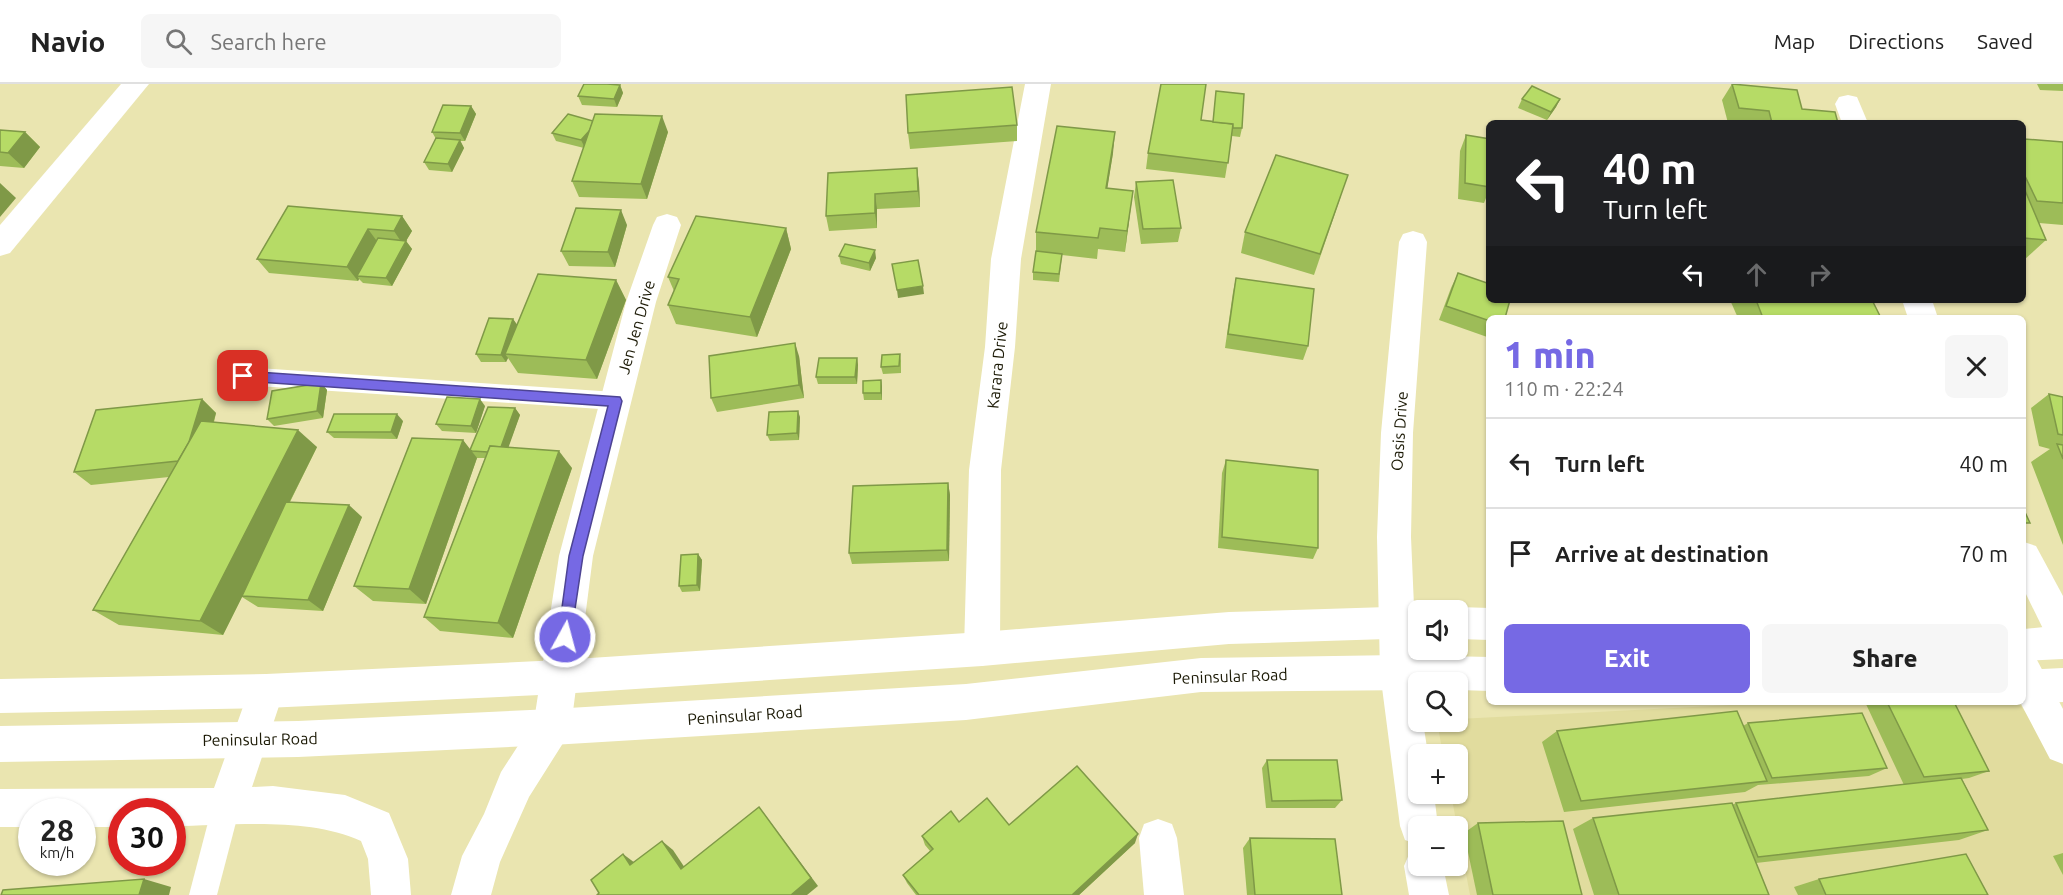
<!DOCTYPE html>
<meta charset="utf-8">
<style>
:root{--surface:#fff;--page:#f6f6f6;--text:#222;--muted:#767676;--line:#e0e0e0;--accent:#7669e4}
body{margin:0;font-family:Ubuntu,sans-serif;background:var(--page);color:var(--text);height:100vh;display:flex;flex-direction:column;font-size:22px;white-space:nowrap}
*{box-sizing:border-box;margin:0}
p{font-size:20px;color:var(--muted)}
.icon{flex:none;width:33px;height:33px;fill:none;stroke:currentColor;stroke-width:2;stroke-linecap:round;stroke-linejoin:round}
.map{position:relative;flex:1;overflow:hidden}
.drawer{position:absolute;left:1486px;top:231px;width:540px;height:390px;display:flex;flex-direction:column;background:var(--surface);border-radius:9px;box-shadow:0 2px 4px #0004}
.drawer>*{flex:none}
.guide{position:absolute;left:1486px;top:36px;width:540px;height:183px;border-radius:9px;box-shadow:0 2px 4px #0004;background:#202124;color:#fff;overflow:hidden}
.buttons{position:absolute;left:1408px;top:516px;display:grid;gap:12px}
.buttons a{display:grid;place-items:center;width:60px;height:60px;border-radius:9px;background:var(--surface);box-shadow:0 2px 4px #0004;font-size:30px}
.speed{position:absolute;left:18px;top:714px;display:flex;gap:12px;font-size:30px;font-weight:700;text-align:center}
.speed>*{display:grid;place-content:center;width:78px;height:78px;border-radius:50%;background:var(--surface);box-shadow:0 2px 4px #0004;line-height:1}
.speed small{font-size:15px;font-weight:400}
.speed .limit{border:9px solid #d22;background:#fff;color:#111}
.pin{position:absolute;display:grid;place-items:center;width:51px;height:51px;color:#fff;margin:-26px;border-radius:12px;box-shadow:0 3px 9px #0006}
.me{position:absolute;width:66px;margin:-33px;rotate:7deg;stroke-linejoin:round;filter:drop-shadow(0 0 4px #0008)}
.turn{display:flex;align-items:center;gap:21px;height:126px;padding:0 18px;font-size:27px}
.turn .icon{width:78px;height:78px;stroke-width:2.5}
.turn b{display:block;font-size:42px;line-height:51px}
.lanes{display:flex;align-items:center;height:57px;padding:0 18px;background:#0003;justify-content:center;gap:30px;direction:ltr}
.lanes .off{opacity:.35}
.round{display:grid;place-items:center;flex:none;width:63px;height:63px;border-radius:9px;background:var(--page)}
.overview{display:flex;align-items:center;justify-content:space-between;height:102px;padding:0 18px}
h1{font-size:36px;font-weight:800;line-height:45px;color:var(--accent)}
.primary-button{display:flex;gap:12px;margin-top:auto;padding:12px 18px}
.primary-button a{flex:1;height:69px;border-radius:9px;background:var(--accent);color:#fff;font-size:24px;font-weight:800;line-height:69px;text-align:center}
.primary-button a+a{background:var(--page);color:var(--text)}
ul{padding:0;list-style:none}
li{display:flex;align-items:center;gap:18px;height:90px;padding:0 18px;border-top:2px solid var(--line)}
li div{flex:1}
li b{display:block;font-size:22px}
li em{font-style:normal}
header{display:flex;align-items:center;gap:36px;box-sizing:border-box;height:84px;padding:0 30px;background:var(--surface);border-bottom:2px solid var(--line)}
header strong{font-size:28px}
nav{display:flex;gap:33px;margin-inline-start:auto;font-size:21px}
.search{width:420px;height:54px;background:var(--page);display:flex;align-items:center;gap:15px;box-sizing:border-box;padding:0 21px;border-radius:9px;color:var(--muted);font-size:22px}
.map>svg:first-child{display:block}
.built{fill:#e1dc9e}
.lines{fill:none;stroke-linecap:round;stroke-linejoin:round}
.lane{fill:#fff;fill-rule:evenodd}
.street{fill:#fff;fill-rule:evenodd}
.primary{fill:#fff;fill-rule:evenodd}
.wall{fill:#9dbc58}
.shaded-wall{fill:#7f9947}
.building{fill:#b6db66;stroke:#7f9947;stroke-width:1.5}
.route{fill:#7669e4;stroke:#4d4494;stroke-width:1.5}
.labels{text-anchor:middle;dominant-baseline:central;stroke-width:5;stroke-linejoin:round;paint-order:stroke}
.street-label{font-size:16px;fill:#1c1a06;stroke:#fff}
</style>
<header>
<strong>Navio</strong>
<div class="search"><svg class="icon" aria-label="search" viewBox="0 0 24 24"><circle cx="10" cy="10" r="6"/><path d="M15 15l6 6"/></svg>Search here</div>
<nav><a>Map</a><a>Directions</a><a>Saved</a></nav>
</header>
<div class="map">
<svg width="2063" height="811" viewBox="0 0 2063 811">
<rect width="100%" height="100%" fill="#eae5b0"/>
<path class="built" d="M1792 618H2014L2021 622 2063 681V811H1470L1451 710H1458V670H1443L1437 638H1458V635Z"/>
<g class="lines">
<g class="lane">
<path d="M243 283 615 308 623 310 626 317 623 324 615 326 243 301 235 299 232 292 235 285Z"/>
<path d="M226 709 236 713 240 723 217 811H189L212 723 216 713Z"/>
</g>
<g class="street">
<path d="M121 0H149L10 169 0 172V141Z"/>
<path d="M1025 0H1051L1021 175 1015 263 1001 386 1000 565 995 577 982 582 969 577 964 565 969 386 985 263 991 175Z"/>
<path d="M1848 11 1857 13 1868 39H1842L1835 20 1839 13Z"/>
<path d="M667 130 677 133 681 141 656 218 593 472 571 643 565 656 529 713 500 778 491 811H451L462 772 484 730 501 688 534 637 559 472 626 218 653 141 657 133Z"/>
<path d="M1413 147 1423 150 1427 158 1413 349 1411 453 1419 638H1423L1428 670H1419V710H1434L1438 742H1419V761L1405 756 1400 742 1380 588 1377 453 1381 349 1399 158 1403 150Z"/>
<path d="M1902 216H1932L1938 234H1908Z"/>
<path d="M2024 458 2036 462 2063 512V563L2050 559 2024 506Z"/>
<path d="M2024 571 2037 576 2063 625V680L2050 675 2020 618H2024Z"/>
<path d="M266 590 279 595 284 607 252 703 273 702 345 711 389 729 408 775 411 811H371L368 775 361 757C306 732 232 742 172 742V728H122V743H82V728H32V743H0V705L214 704 253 595Z"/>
<path d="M1158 735 1172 740 1177 754 1184 811H1144L1139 754 1144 740Z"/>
<path d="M1419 764V782H1443L1449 811H1409L1404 782 1410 768Z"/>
</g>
<g class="primary">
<path d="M1419 522 1431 526H1419V554L1229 560 982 582 560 610 266 624 0 629V595L266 590 560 576 982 548 1229 528Z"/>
<path d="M1458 523 1490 524V556L1458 555V526H1448Z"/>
<path d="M2063 541V575L2024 577V545Z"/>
<path d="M1398 571 1490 573V607L1458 606V598H1419V606L1201 608 966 636 552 661 298 673 0 678V642L298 637 552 625 966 600 1201 574Z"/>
<path d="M2063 584V618L2024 620 2018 618H2024V586Z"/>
</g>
</g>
<g class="wall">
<path d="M1732 0 1802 25 1838 39H1728L1722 16Z"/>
<path d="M2037 0H2063V7L2040 6Z"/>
<path d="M620 1 623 9 617 23 582 21 578 12Z"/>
<path d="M1216 7 1242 44 1240 53 1232 52 1225 94 1146 85 1148 69 1201 36 1213 37Z"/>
<path d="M1522 15H1560L1556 23 1547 36 1518 24Z"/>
<path d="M471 22 476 30 465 57H460L464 64 452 88 429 86 424 78 436 55 432 48Z"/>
<path d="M593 37 668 48 647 115 579 113 572 97 584 64 556 57 552 49Z"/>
<path d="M1017 41V57L910 65 908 49Z"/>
<path d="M0 46 25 48 40 63 24 84 0 82Z"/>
<path d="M1466 51 1490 55V114H1486L1484 119 1458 115 1460 67Z"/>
<path d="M2024 55 2063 58V141L2039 139 2046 156 2024 176Z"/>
<path d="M1113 69 1107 105 1133 107 1125 168 1098 165 1097 175 1062 171 1059 198 1033 196V188L1036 167V148Z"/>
<path d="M917 84 919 100 920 123 877 125V144L829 147 826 132Z"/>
<path d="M1136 98 1181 144 1178 158 1141 160 1134 113Z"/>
<path d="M1341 112 1314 191 1241 169 1245 148Z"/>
<path d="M402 132 412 147 406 157 412 165 392 202 363 199 359 195 358 197 269 189 257 175Z"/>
<path d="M627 141 615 183 569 182 561 167Z"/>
<path d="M786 144 791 165 757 253 676 240 668 221 674 207 668 193Z"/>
<path d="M839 172 876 174 870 187 841 180Z"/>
<path d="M1458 189 1490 234V254L1439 236 1451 204Z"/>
<path d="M1236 194 1308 262 1303 276 1225 264 1233 208Z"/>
<path d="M616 196 626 216 597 295 518 289 508 274 506 278H481L476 270 513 235 517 241Z"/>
<path d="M1730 216H1872L1881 234H1738Z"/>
<path d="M900 270 901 277V289L883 290 881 283Z"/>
<path d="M799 272 804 314 717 328 711 314Z"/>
<path d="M857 274 858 281 857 300H818L816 293Z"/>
<path d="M881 296 882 303V316H864L863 309Z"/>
<path d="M321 299 327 306 323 334 274 342 267 335Z"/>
<path d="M2049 310 2063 313V461L2031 378 2050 365 2039 362 2031 324Z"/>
<path d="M202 315 216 329 214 338 317 363 290 418 362 433 323 527 258 523 242 513 223 551 119 541 93 526 169 393 91 401 74 388Z"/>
<path d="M485 322 476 349 442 347 436 340Z"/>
<path d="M515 324 520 331 508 363 572 384 513 554 440 547 424 533 485 374H477L426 520 373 517 354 502 463 356 470 366Z"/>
<path d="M800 333 799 356 770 357 767 351Z"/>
<path d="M403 337 397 355 334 354 327 348Z"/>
<path d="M1226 376 1318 464 1313 475 1218 464 1222 389Z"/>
<path d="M948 399 950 411 949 477 852 480 849 469Z"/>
<path d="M698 470 702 476 700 507 682 508 679 502Z"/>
<path d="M1865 618H1954L1989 687 1969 694 1962 695 1988 746 1959 756 1756 779 1769 811H1594L1573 745 1593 734 1732 721 1736 719 1904 701Z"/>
<path d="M1748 639 1887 684 1869 692 1758 701 1745 708 1564 728 1542 658 1557 647 1743 642Z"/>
<path d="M1267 676 1342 716 1335 724H1266L1262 684Z"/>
<path d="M959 738 1009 741 1135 759 1079 811H916L907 799 903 791 930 767 925 761 922 752Z"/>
<path d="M1478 739 1582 811H1477L1464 749Z"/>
<path d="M1250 754 1342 811H1247L1243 764Z"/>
<path d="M2063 769V791L2053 772Z"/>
<path d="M1819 795 1988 811H1798L1794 803Z"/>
</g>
<g class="shaded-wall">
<path d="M620 1 623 9 617 23 614 15Z"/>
<path d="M1560 15 1556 23 1547 36 1551 28Z"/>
<path d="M471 22 476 30 465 57 460 49Z"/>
<path d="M662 32 668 48 647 115 641 100Z"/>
<path d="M597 38 585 64 581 56Z"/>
<path d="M25 48 40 63 24 84 8 69Z"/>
<path d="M1115 48 1113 69 1104 125 1106 104Z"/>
<path d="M460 56 464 64 452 88 448 80Z"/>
<path d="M917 84 919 100 920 123 918 107Z"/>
<path d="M0 99 16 114 0 133Z"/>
<path d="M1133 107 1130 128 1125 168 1127 147Z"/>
<path d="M875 110 877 125V144L875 129Z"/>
<path d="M621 126 627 141 615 183 608 168Z"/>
<path d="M402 132 412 147 406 157 412 165 392 202 386 194 404 162 394 147Z"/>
<path d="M786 144 791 165 757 253 750 233Z"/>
<path d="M368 145 379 160 357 192 359 195 358 197 347 183Z"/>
<path d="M875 166 876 174 870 187 869 179Z"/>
<path d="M616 196 626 216 597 295 586 276Z"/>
<path d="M923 202 924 210 898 214 897 206Z"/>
<path d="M513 235 518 242 505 270 508 274 506 278 501 271Z"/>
<path d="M795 259 799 272 804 314 799 301Z"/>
<path d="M857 274 858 281 857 300 855 293Z"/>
<path d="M881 296 882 303V316L881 309Z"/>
<path d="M321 299 327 306 323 334 317 327Z"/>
<path d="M202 315 216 329 199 389 183 377Z"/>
<path d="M480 315 485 322 476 349 471 342Z"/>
<path d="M515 324 520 331 504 376 499 369Z"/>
<path d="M798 327 800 333 799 356 797 349Z"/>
<path d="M397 330 403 337 397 355 391 348Z"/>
<path d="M298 346 317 363 223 551 200 537Z"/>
<path d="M463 356 477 374 426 520 409 505Z"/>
<path d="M559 367 572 384 513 554 498 539Z"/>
<path d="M948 399 950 411 949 477 947 466Z"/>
<path d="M349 421 362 433 323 527 308 516Z"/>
<path d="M698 470 702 476 700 507 697 501Z"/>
<path d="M759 723 818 802 807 811H791Z"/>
<path d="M1138 750 1135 759 1079 811H1072Z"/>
<path d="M662 757 673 766 691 793 681 785Z"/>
<path d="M623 770 635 779 630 781Z"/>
<path d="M144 795 171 803 169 811H139Z"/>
</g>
<g class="building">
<path d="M584 0H607L620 1 614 15 578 12Z"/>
<path d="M1161 0H1206L1201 36 1233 40 1228 79 1148 69Z"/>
<path d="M1732 0 1797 6 1802 25 1835 28 1838 39H1772L1769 27 1739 24Z"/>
<path d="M1532 2 1560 15 1551 28 1522 15Z"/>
<path d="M1012 3 1017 41 908 49 906 11Z"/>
<path d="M1216 7 1244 10 1242 44H1233V40L1213 38Z"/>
<path d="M443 21 471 22 460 49 432 48Z"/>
<path d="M568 30 593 37 590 46 581 56 552 49Z"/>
<path d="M595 30 662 32 641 100 572 97Z"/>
<path d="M1057 42 1115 48 1106 104 1133 107 1127 147 1100 144 1098 154 1036 148Z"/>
<path d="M0 46 25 48 8 69 0 68Z"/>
<path d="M1466 51 1490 55V103L1465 99Z"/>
<path d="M436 54 460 56 448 80 424 78Z"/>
<path d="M2024 55 2063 58V119L2037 117 2024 90Z"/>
<path d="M1276 71 1348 91 1320 170 1245 148Z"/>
<path d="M917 84 918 107 875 110V129L826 132 828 89Z"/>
<path d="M1173 96 1181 144 1143 145 1136 98Z"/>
<path d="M2024 104 2046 156 2024 154Z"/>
<path d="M288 122 402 132 394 147 368 145 347 183 257 175Z"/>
<path d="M576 124 621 126 608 168 561 167Z"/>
<path d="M696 132 786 144 750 233 668 221 679 195 668 193Z"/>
<path d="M378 154 406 157 386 194 357 192Z"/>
<path d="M845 160 875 166 869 179 839 172Z"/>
<path d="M1036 167 1062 170 1059 190 1033 188Z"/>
<path d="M918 176 923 202 897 206 892 180Z"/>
<path d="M1458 189 1490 200V216H1510L1505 234H1490V237L1446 222Z"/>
<path d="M538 190 616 196 586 276 505 270Z"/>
<path d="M1236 194 1314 205 1308 262 1228 250Z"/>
<path d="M1756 216H1872L1881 234H1763Z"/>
<path d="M489 234 513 235 501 271 476 270Z"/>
<path d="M795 259 799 301 711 314 709 272Z"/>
<path d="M900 270 899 282 881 283 882 271Z"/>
<path d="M819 274H857L855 293H816Z"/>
<path d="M881 296V309H863V297Z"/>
<path d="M321 299 317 327 267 335 272 307Z"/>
<path d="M2049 310 2063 313V351L2058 350Z"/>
<path d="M447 313 480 315 471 342 436 340Z"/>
<path d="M202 315 189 358 178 377 74 388 96 326Z"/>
<path d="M488 323 515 324 501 363 490 362 488 368 472 367 470 366Z"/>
<path d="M798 327 797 349 767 351 769 328Z"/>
<path d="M334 330H397L391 348H327Z"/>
<path d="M201 337 298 346 200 537 93 526Z"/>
<path d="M412 354 463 356 409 505 354 502Z"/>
<path d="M2057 360 2063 361V375Z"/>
<path d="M490 362 559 367 498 539 424 533Z"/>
<path d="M1226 376 1318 386V464L1222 453Z"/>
<path d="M948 399 947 466 849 469 853 402Z"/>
<path d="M286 418 349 421 308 516 242 512Z"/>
<path d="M2024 426 2030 439H2024Z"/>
<path d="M698 470 697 501 679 502 681 471Z"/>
<path d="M1887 618H1954L1989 687 1924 693Z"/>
<path d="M1737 627 1767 697 1581 717 1557 647Z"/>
<path d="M1862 629 1887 684 1772 694 1748 639Z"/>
<path d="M1267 676H1337L1342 716 1272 717Z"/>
<path d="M1077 682 1138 750 1072 811H919L903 791 933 765 922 752 951 727 959 738 987 714 1009 741Z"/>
<path d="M1961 694 1988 746 1758 773 1736 719Z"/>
<path d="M1732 719 1769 811H1619L1593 734Z"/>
<path d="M759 723 811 794 791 811H597L599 809 591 796 623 770 630 781 662 757 681 785Z"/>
<path d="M1563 737 1582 811H1493L1478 739Z"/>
<path d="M1250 754 1335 755 1342 811H1255Z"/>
<path d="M1966 770 1988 811H1826L1819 795Z"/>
<path d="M144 795 139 811H1L3 806Z"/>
</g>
<path class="route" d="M243 287 620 313 622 317 583 472 570 558 565 560 560 558 558 553 569 472 608 322 243 297 237 292Z"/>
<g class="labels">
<g class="street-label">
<text transform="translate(636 243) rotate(-74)">Jen Jen Drive</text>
<text transform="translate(997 281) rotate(-84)">Karara Drive</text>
<text transform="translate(1399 347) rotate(-86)">Oasis Drive</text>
<text transform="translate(1230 592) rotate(-2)">Peninsular Road</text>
<text transform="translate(745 631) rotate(-4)">Peninsular Road</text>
<text transform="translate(260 655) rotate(-1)">Peninsular Road</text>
</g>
</g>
</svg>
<div class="buttons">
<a><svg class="icon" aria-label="sound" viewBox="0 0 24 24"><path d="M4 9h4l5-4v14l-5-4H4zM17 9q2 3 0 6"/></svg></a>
<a><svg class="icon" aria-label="search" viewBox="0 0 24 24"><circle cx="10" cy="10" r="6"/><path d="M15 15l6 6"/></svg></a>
<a>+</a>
<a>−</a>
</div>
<div class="speed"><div>28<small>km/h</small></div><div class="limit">30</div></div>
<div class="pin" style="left:243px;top:292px;background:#d93025"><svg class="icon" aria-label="arrive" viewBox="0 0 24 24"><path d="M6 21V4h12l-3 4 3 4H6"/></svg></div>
<svg class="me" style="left:565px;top:553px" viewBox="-20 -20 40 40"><circle r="17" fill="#7669e4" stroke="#fff" stroke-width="3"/><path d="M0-11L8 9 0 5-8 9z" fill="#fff"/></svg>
<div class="guide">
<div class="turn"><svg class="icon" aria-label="left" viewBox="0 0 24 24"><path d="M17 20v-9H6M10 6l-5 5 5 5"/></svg><div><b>40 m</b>Turn left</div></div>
<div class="lanes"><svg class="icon" aria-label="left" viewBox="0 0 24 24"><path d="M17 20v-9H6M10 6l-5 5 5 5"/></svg><svg class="icon off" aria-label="ahead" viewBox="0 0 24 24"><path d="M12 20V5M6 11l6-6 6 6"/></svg><svg class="icon off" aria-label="right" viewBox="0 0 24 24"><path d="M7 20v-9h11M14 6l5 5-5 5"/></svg></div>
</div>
<section class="drawer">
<div class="overview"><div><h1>1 min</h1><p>110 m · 22:24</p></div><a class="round"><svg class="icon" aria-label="close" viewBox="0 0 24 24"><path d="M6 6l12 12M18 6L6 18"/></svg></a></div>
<ul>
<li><svg class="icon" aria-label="left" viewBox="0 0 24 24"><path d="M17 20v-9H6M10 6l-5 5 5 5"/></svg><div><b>Turn left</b></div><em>40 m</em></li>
<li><svg class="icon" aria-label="arrive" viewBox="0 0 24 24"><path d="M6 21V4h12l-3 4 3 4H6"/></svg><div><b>Arrive at destination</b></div><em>70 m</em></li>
</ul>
<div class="primary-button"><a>Exit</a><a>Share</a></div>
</section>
</div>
